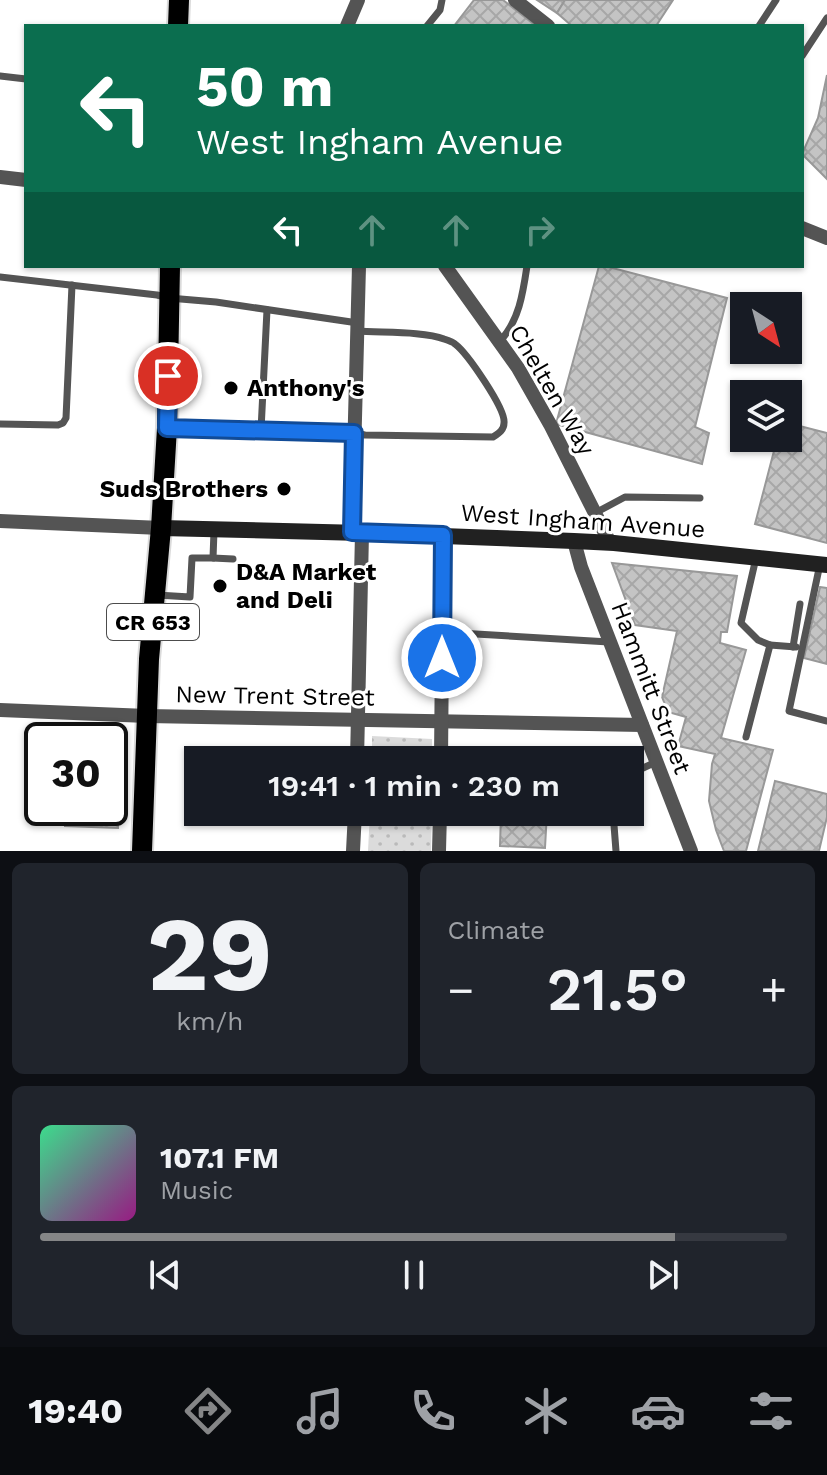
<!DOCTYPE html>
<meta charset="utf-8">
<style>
body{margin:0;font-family:"Work Sans",sans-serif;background:#20242c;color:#f1f3f6;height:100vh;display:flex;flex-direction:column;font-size:30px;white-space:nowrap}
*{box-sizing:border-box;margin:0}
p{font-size:26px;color:#9ea1a6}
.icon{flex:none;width:44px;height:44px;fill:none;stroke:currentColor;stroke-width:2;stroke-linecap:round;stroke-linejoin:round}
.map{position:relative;height:851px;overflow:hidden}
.sheet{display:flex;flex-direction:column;gap:12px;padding:12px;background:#0d0f14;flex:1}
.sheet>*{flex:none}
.top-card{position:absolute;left:24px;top:24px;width:780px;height:244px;border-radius:0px;box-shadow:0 2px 6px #0004;background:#0b6e4f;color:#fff;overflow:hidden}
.needle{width:52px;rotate:144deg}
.buttons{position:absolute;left:730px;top:292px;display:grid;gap:16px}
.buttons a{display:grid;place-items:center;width:72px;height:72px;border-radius:0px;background:#171b24;box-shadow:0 2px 6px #0004;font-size:40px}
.speed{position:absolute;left:24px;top:722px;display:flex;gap:16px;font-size:40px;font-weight:700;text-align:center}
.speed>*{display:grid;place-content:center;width:104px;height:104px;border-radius:50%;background:#171b24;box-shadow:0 2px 6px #0004;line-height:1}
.speed .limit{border:4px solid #111;border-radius:12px;background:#fff;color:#111}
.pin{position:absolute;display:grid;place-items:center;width:68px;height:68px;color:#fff;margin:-34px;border:4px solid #fff;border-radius:50%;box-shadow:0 2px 8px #0007}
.me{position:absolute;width:88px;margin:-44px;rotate:0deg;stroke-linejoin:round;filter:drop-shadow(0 0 6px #0008)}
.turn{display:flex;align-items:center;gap:28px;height:168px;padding:0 40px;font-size:36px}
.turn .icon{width:104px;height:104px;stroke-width:2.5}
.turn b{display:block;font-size:56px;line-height:68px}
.lanes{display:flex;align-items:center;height:76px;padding:0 40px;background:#0003;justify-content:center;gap:40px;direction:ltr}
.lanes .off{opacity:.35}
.big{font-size:60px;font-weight:600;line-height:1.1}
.sheet .tile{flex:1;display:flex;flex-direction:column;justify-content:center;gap:12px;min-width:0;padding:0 28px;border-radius:12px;background:#20242c}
.sheet .dial{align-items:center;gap:0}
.dial b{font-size:104px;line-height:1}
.song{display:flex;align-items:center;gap:24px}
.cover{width:96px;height:96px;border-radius:12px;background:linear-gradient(135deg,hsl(150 70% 55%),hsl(310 70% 35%))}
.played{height:8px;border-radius:4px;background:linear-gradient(90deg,#858687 85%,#363941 85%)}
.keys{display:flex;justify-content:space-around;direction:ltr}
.heat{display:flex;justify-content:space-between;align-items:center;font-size:44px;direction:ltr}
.sheet .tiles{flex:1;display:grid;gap:12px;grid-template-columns:1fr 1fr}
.tile:last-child{grid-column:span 2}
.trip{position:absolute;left:184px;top:746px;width:460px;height:80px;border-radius:0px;background:#171b24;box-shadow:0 2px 6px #0004;font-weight:600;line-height:80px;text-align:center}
.dock{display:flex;height:128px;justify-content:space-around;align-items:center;background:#090b0e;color:#9ea1a6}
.dock .icon{width:56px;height:56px}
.dock .current{color:#858687}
.dock b{font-size:36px;color:#f1f3f6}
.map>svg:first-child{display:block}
</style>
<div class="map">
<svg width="827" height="851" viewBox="0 0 827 851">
<defs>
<pattern id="park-dots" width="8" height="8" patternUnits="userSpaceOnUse" patternTransform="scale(2)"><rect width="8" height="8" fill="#dbdbdb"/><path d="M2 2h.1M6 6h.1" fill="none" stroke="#bababa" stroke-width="1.8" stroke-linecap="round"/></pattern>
<pattern id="building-cross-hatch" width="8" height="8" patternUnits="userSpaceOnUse" patternTransform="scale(2)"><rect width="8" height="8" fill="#c4c4c4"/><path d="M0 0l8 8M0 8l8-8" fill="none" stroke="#a7a7a7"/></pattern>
</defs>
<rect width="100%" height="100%" fill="#fff"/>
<!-- park -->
<g fill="url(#park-dots)">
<path d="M372 736 432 739V760H372Z"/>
<path d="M370 812H432L431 851H368Z"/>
</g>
<!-- building -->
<g fill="url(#building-cross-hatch)" stroke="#989898" stroke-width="2">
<path d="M474 0H503L536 26H454Z"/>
<path d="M537 0H565L557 13Z"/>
<path d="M565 0H673L656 26H572L557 13Z"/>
<path d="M827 75V179L802 154 818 118Z"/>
<path d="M599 266H605L727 298 695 427 709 433 702 464 556 424Z"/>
<path d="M788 423 827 433V543L755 524 775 447 763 445 765 438H788Z"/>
<path d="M612 563 737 576 727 632H721L720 643 746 650 721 738 773 750 746 851H724L716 830 709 801 712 764 715 754 678 746 686 717 668 712 662 697 677 631 635 625Z"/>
<path d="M820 587 827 588V664L804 658Z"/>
<path d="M67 736 122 737 118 828 65 826 66 808H110V740H67Z"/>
<path d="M504 757 581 760H503Z"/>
<path d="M775 781 827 794V817L819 851H758Z"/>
<path d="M501 812H547L545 848 500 846Z"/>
</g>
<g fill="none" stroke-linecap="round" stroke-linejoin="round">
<defs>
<g id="primary">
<path d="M178 26 179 0"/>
<path d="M142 851 149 659 161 528 167 428 170 266"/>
</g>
</defs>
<!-- primary casing -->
<use href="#primary" stroke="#dbdbdb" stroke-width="24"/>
<!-- lane -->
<g stroke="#545454" stroke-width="7">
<path d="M427 26 440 10 442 0"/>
<path d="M759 26 776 0"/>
<path d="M802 56 827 18"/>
<path d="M0 76 26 79"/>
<path d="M0 277 157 295 169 298 216 302 358 323"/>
<path d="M500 341C519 321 523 293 527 266"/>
<path d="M0 424 58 425 63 423 66 418 72 285"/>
<path d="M169 428 354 433 365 435 493 437C499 433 504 430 504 423 506 409 467 353 455 344 453 342 447 340 444 339 424 331 380 333 357 331"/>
<path d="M261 430 267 310"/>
<path d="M595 513 625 497 700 498"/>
<path d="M213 558 233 559"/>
<path d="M820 564 789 711 827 721"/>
<path d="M157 595 190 597 192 558H213L214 531"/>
<path d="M442 632 609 642"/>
<path d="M770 645 796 647"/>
<path d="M793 647 800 604"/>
<path d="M746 737 770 645 758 640 741 623 756 558"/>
<path d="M630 774 656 762"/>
<path d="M613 812 616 851"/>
</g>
<!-- street -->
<g stroke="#545454" stroke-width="14">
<path d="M515 0 548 26"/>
<path d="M347 26 358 0"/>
<path d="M0 177 26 180"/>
<path d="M802 228 827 238"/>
<path d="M445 266 518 368 551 426 610 543"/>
<path d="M0 521 161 528"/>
<path d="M352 532 359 266"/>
<path d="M574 541 581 567 691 851"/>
<path d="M0 710 147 716 642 725"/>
<path d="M357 760 362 533"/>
<path d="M441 760 443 535"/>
<path d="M353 851 355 812"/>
<path d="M439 851 440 812"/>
</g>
<!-- secondary -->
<path stroke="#212121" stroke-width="16" d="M161 528 362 533 574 541 614 543 827 565"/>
<!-- primary -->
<use href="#primary" stroke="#000" stroke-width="20"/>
</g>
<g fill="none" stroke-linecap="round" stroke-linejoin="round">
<defs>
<path id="route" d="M168 376 167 428 354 433 352 532 443 535 442 658"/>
</defs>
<!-- route casing -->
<use href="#route" stroke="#114b97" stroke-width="20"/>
<!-- route -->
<use href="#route" stroke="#1a73e8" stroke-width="14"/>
</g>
<!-- markers -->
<g fill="#000" stroke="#fff" stroke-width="3">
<circle cx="231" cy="388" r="8"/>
<circle cx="284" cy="489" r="8"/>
<circle cx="220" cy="586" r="8"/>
</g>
<g text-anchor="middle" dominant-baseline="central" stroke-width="6" stroke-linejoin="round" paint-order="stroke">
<!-- shield labels -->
<rect fill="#fff" stroke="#4c4c4c" stroke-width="2" x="107" y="604" width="92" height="36" rx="6"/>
<g font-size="22" font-weight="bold" fill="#000">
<text x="153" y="622">CR 653</text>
</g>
<!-- poi labels -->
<g font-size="24" font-weight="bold" fill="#000" stroke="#fff" text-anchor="start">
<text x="247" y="388">Anthony's</text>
<text x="268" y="489" text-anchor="end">Suds Brothers</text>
<text x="236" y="572">D&amp;A Market<tspan x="236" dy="28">and Deli</tspan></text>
</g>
<!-- street labels -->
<g font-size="24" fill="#000" stroke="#fff">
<text transform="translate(552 390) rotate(60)">Chelten Way</text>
<text transform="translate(583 521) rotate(4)">West Ingham Avenue</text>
<text transform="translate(651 688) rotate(69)">Hammitt Street</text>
<text transform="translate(275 696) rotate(1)">New Trent Street</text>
</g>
</g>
</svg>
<div class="buttons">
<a><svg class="needle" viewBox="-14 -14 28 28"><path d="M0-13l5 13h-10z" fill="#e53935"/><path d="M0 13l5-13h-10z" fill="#9ea1a6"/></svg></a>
<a><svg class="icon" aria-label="layers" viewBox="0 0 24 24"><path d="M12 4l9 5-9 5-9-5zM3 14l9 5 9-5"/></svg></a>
</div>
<div class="speed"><div class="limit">30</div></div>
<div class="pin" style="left:168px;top:376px;background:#d93025"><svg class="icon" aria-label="arrive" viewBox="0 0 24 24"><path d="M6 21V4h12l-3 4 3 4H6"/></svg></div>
<svg class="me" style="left:442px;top:658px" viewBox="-20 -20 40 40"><circle r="17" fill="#1a73e8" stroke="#fff" stroke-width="3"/><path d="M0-11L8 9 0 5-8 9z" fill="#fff"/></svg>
<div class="trip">19:41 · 1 min · 230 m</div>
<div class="top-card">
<div class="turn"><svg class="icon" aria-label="left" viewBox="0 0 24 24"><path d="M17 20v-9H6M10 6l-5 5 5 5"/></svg><div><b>50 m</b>West Ingham Avenue</div></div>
<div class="lanes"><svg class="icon" aria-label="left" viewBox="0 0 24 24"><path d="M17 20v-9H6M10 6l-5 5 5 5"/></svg><svg class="icon off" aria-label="ahead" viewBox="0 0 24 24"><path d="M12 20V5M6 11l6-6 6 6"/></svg><svg class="icon off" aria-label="ahead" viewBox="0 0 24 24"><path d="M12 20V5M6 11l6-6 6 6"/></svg><svg class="icon off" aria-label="right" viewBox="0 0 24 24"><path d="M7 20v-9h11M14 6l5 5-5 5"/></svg></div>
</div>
</div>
<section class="sheet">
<div class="tiles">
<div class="tile dial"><b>29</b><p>km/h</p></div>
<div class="tile"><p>Climate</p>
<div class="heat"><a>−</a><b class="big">21.5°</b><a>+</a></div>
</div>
<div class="tile">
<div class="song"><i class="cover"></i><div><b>107.1 FM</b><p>Music</p></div></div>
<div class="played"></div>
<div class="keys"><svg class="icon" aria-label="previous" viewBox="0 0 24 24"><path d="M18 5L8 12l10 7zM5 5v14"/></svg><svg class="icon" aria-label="pause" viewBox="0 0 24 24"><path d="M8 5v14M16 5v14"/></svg><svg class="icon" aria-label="next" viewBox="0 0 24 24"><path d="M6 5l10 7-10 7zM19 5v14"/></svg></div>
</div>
</div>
</section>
<nav class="dock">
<b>19:40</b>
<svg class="icon current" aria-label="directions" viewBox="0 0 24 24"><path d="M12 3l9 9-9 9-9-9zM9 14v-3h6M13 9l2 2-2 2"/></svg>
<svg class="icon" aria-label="music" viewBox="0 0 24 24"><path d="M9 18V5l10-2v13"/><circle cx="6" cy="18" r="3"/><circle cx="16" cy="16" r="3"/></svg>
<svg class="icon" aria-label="phone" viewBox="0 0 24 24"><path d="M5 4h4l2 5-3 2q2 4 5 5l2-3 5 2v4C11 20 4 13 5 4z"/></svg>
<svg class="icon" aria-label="climate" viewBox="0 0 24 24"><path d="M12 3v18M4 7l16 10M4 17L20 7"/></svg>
<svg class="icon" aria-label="car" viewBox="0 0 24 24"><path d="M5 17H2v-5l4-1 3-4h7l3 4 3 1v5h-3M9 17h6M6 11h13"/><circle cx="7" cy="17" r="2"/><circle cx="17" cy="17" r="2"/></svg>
<svg class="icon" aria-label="filters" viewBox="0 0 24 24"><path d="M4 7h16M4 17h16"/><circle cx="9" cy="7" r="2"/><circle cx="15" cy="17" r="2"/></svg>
</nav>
